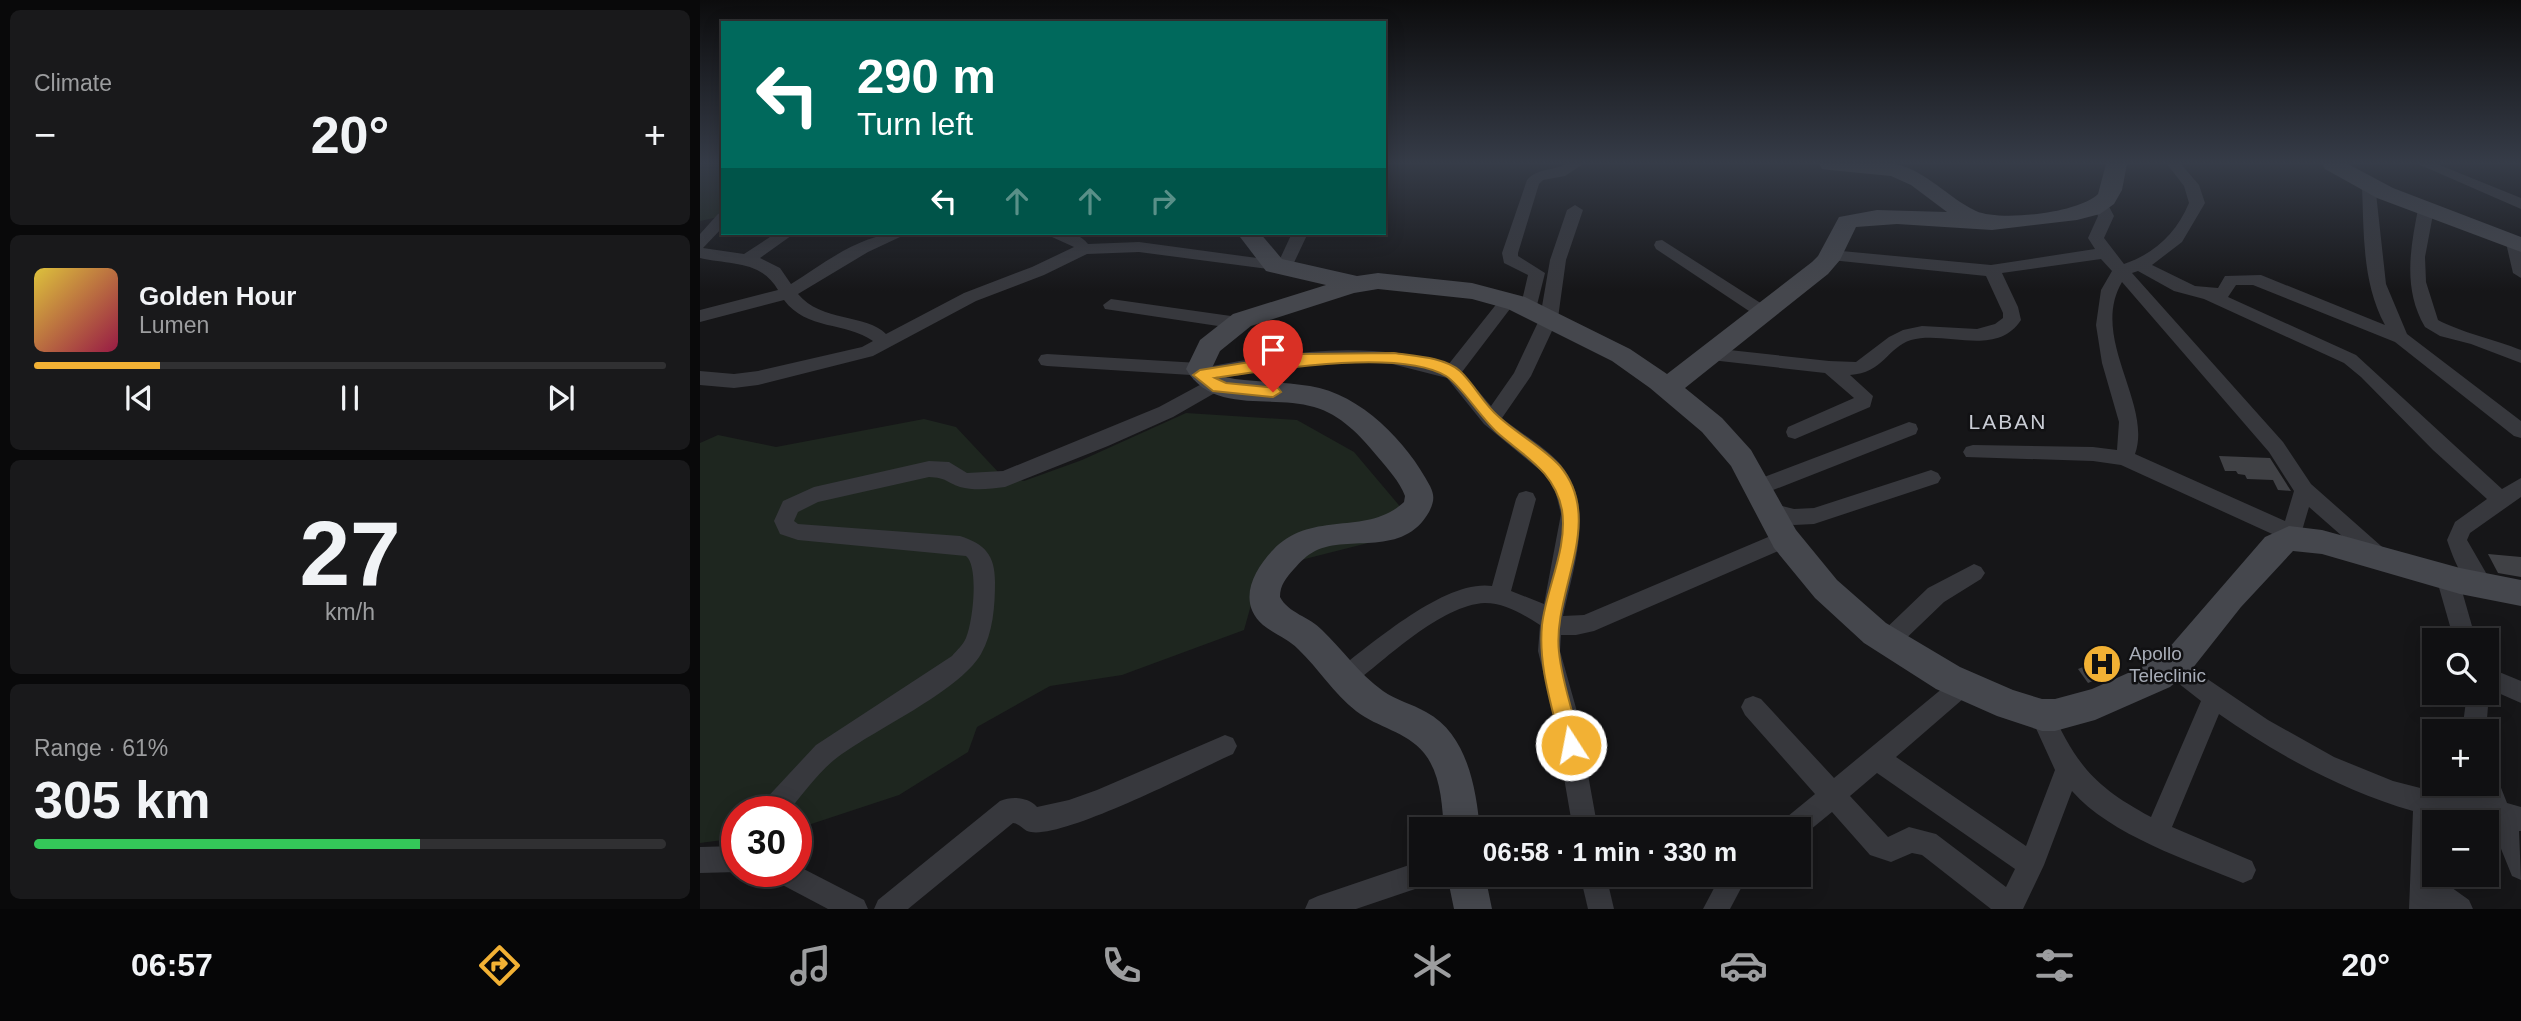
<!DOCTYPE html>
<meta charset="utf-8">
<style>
body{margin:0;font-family:Arial,sans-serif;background:#19191b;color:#f1f3f6;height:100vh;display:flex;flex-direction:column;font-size:26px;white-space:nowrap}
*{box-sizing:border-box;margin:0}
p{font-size:23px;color:#9c9d9f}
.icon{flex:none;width:38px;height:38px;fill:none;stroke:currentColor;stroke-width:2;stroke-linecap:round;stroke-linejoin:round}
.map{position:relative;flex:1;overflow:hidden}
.side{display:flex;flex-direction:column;gap:10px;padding:10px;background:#09090a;width:700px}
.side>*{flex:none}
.guide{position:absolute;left:21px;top:21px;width:665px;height:214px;border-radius:0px;box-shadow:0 4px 18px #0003,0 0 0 2px #303032;background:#00695c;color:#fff;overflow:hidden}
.fabs{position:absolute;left:1722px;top:628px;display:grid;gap:14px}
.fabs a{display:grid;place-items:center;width:77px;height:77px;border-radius:0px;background:#101012;box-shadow:0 4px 18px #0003,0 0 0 2px #303032;font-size:35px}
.speed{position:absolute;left:21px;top:796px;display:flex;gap:14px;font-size:35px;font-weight:700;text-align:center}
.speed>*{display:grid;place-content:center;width:91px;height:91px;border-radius:50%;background:#101012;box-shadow:0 4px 18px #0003,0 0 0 2px #303032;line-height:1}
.speed .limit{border:10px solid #d22;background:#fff;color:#111}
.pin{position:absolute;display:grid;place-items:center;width:60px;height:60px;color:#fff;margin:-72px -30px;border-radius:50% 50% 50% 0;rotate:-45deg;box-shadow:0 0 7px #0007}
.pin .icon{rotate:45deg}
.me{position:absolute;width:77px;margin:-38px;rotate:349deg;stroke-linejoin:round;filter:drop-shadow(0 0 5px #0008)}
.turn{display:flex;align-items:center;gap:24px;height:147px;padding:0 21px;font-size:32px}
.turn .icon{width:91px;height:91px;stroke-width:2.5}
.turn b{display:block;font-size:49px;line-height:60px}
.lanes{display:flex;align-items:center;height:66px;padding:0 21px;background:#0003;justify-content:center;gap:35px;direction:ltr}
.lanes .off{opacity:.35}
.big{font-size:52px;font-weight:700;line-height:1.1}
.side .tile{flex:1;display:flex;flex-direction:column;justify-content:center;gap:10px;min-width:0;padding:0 24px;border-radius:10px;background:#19191b}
.side .dial{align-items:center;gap:0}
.dial b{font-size:91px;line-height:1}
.song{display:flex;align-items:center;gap:21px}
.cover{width:84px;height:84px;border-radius:10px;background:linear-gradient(135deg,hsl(50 70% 55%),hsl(340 70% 35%))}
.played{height:7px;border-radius:4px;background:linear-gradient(90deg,#f2b134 20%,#303032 20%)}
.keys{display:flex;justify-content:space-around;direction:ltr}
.heat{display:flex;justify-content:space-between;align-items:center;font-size:38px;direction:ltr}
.charge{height:10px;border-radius:5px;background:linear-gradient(90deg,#34c759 61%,#303032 0)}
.trip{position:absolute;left:709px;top:817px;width:402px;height:70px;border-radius:0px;background:#101012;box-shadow:0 4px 18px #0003,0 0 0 2px #303032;font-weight:700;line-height:70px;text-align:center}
.dock{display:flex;height:112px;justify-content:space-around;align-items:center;background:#060607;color:#9c9d9f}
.dock .icon{width:49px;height:49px}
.dock .active{color:#f2b134}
.dock b{font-size:32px;color:#f1f3f6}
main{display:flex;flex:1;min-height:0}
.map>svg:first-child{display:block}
</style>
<main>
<section class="side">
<div class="tile"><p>Climate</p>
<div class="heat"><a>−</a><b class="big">20°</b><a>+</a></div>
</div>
<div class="tile">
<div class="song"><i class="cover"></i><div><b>Golden Hour</b><p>Lumen</p></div></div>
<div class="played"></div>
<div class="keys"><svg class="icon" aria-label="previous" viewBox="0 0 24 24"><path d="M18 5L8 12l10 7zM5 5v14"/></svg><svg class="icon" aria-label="pause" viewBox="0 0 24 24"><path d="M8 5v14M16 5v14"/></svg><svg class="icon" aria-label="next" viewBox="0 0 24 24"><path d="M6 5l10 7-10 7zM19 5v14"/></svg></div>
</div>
<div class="tile dial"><b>27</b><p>km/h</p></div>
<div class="tile"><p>Range · 61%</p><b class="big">305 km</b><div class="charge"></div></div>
</section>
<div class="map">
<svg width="1821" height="909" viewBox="0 0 1821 909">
<rect width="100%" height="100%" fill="#161618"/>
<!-- green -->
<g fill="#1e261f">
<path d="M0 164H23V216L0 221Z"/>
<path d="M486 413 597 420 654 452 703 510 672 542 585 564 563 582 551 605 544 630 422 675 350 686 277 727 268 752 199 795 96 829V812H37V838L0 843V443L18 435 76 447 224 419 256 427 300 474 324 481 382 460Z"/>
</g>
<!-- building -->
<g fill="#404145">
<path d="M1519 456 1570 458 1591 491 1578 490 1573 480 1547 479 1545 475 1538 474 1536 471H1525Z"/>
<path d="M1788 554 1821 557V577L1798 573Z"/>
<path d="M1403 659 1413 673 1388 683 1378 669Z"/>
</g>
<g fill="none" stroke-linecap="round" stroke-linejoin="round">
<!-- street -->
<g fill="#37383d" fill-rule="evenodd">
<path d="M866 164H883L865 176 843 180 839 184 818 253V256L845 273 836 309 828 315 820 309 828 275 804 263 802 253 827 180C837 168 853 171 866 164Z"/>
<path d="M1467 164H1481L1499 185 1505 203 1482 242 1452 265 1495 286 1518 288 1525 276 1561 275 1685 325C1662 283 1664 233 1662 187L1670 182 1675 184 1686 284 1707 334 1821 421V438L1814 436 1695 342 1553 285H1536L1528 297 1656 355 1802 489 1821 478V497L1770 533 1767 540 1793 585 1790 591C1767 599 1753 557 1747 540L1755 522 1787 499 1733 450 1661 377 1644 363 1504 299 1474 291 1438 271 1432 273 1583 442 1611 484 1689 553 1692 559 1689 565 1682 568 1675 565 1609 507 1598 544 1591 547 1584 544 1581 538 1421 465 1393 461 1266 457 1263 452 1266 447 1273 445 1393 447 1417 450 1419 422 1402 363 1396 325 1401 290 1412 271 1401 259 1302 273 1318 307 1321 320C1296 358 1246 330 1211 340 1188 347 1183 373 1150 375L1173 396 1170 407 1095 439 1088 437 1086 432 1088 427 1154 398 1125 373 1011 360 1005 358 1002 354 1005 350 1011 348 1129 361 1156 362 1189 337 1203 330 1222 326 1277 329 1295 324 1303 318V313L1286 276 1131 260 1123 255 1131 250 1291 265 1395 249 1388 238 1398 216 1393 204 1401 199 1406 201 1414 216 1404 238 1424 264C1456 253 1476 233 1489 203L1484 186ZM1422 282 1569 452 1594 491 1585 521 1435 454C1453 404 1389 338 1422 282Z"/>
<path d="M1718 164H1737L1821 198V209Z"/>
<path d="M1726 204 1734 209 1725 257 1726 282 1738 320C1760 332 1796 340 1821 350V363L1771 344 1740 336 1725 327C1703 289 1710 250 1718 209Z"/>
<path d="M875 205 883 210 866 260 858 318 831 376 802 418C820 433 846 447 861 465 896 508 873 568 863 616L884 615 1085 530 1092 533 1095 539 1092 545 894 631 876 635H861L860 651 876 708 898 830H873L852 708 838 651 840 625C824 615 805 603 785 603 741 605 686 659 652 685L644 688 636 685 633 678 636 671C672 644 745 579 792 586L816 499 819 493 826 491 833 493 836 499 811 591 844 604 861 514 856 494 847 476 784 424 747 378 692 364 660 362 595 366 515 379 523 385 520 390 473 417 408 446 305 487C290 489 275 491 260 487 246 482 247 478 229 477L118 502 98 512 94 521 98 524 260 536C285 544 295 555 295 582 295 606 293 633 281 654 258 693 172 730 134 760 117 774 102 795 88 812H59L62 803 116 745 252 656C257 650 263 645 266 638 273 622 279 566 266 556L98 540 80 534 74 521 83 501 114 487 229 461 249 462 267 473 303 471 459 407 509 380H494L491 375 347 366 341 365 338 360 341 355 347 354 499 363 507 367C588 352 668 339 748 365L802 297 808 295 816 301 762 372 791 406 814 373 840 318 850 260 867 210Z"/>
<path d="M23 212V227L3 248 44 254 76 233H95L60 258 80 268 91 284C125 263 161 233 202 233L200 237 168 252 98 294C121 322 167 314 186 334L264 293 332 267 374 247 352 237 350 233C366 233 378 231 388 244L439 242 579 261 592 233H608L591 269 583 274 575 270 439 252 387 254 344 275 276 301 173 356 58 385 34 388 0 385V371L34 374 58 371 162 347 173 341C146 322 106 330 84 300L0 322V310L78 290C61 260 30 265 0 258V234L18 214Z"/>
<path d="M1814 238 1821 241V278L1813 273 1806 243Z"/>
<path d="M962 240 1070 309 1073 313 1070 317H1058L956 249 954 245 956 241Z"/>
<path d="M411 299 538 317 547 323 538 329 405 309 403 305Z"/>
<path d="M1209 422 1216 424 1218 429 1216 434 1058 496 1051 494 1048 488 1051 482Z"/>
<path d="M1231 470 1238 473 1241 478 1238 483 1114 524 1094 525 1063 517 1060 511 1063 505 1070 503 1094 509 1114 508Z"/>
<path d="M1274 564 1281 567 1285 573 1281 579 1244 602 1195 649 1187 652 1179 649 1176 642 1179 635 1228 588Z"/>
<path d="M1747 568 1754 571 1758 577 1776 640H1754L1736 577 1740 571Z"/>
<path d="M1472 655 1568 720 1634 757 1693 781 1732 791 1780 797 1775 784H1787V772L1796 775 1807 803 1821 807V831H1819L1821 880 1812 876 1791 824 1738 816V822H1734V875L1769 900 1773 909H1709L1713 811C1643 791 1578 755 1519 714L1472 827 1552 861 1556 870 1552 879 1543 883C1490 861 1410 835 1372 791L1344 865 1323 909H1291L1222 855 1212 853 1191 862 1170 855 1132 812 1099 839V830H1079L1082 821 1115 794 1045 715 1041 707 1045 699 1053 696 1061 699 1134 778 1255 678 1263 674 1271 678 1274 685 1271 692 1196 757 1326 846 1355 770 1330 715 1334 707 1342 704 1350 707C1376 765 1395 787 1451 817L1501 701 1464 672 1461 665 1464 658ZM1177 773 1315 869 1306 887 1236 834 1209 827 1188 837 1150 796Z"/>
<path d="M1787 667 1821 681V703L1787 688 1789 693 1786 732H1762L1767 693H1787Z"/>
<path d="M525 735 533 738 537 746 533 754C495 771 366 838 331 832 323 831 321 824 313 823L208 909H174L178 900 300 801C312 796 328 797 337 807L369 800 397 790Z"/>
<path d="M37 846 38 872 0 873V847Z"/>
<path d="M721 861V875H733L730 883 721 887 656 909H605L609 900 618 896Z"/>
<path d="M96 865 164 900 168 909H128L75 881 71 872H96Z"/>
<path d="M880 875H906L914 909H888Z"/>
<path d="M1021 875H1048L1030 909H1003Z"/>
</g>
<!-- secondary -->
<g fill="#45474d" fill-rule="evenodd">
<path d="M1119 164H1196C1228 172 1247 197 1276 211 1300 222 1379 213 1398 194L1406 164H1427L1422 190 1414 204 1400 214 1377 220 1292 230 1197 224 1156 227 1140 260 1128 274 985 388 1022 418 1051 450 1096 530 1137 580 1186 623 1260 667 1313 690 1342 699H1355L1392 689 1446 665 1468 649 1565 537 1589 526 1622 530 1760 568 1821 580V606L1760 594 1622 554 1593 551 1541 607 1492 669 1470 687 1395 720 1355 731H1342L1297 716 1236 689 1164 643 1115 598 1074 548 1031 466 1002 432 950 388 912 361 808 309 772 299 678 289 654 293 551 326 520 351 512 368 525 377 535 379C559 382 585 382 610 386 661 394 707 442 730 486 735 496 734 502 729 512 703 558 650 534 615 551 607 555 600 562 594 569 586 578 580 585 580 597 588 613 610 617 622 630 643 650 658 673 683 691 696 700 712 704 726 712 767 734 776 787 780 830H744C742 804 741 774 724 753 706 731 678 728 656 711 633 693 619 669 598 649 588 639 574 634 563 625 537 602 553 571 573 550 612 509 667 537 704 502L705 496C700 482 687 468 677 456 661 436 640 414 614 407 571 394 513 415 486 369L500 340 533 314 626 285 566 271 537 233H560L582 259 657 276 678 273 772 283 825 297 930 349 967 374 1112 262 1118 256 1139 217 1177 210 1247 212 1211 185 1191 176 1130 170 1122 169Z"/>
<path d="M1622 164H1648L1693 188 1821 237V252L1677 198 1625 169Z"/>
<path d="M747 875H785L792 909H754Z"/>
</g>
</g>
<!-- sky -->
<linearGradient id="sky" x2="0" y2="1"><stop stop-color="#0c0c0d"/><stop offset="0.56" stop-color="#363c48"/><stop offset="1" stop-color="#363c48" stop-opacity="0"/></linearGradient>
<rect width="1821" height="291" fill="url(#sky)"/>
<!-- route -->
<path fill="#f2b134" stroke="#9d7322" stroke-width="2" d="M694 353C714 356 744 357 760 371 774 384 783 403 798 416 817 434 843 447 860 466 906 521 852 592 859 652 862 683 874 715 881 745L878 752 871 755 864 752 861 745C852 706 838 666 842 625 846 589 868 548 862 510 855 473 827 458 800 435 782 420 761 385 746 376 699 348 569 370 515 378L526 383 578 388 581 392 573 397 513 391 493 375 500 370 601 354Z"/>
<!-- icons -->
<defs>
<symbol id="hospital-disc" viewBox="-11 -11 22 22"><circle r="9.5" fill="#f2b134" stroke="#111113"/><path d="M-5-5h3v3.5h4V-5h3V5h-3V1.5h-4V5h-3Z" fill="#111"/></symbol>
</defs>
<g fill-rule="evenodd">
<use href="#hospital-disc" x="1380" y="642" width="44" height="44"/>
</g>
<g text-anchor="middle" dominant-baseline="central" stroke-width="5" stroke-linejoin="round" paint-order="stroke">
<!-- poi labels -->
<g font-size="19" fill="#a8adb8" stroke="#111113" text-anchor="start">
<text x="1429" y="653">Apollo<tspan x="1429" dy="22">Teleclinic</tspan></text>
</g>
<!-- neighbourhood labels -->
<g font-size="21" letter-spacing="2" fill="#c9ccd4" stroke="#111113">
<text x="1308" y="421">LABAN</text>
</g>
</g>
</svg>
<div class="fabs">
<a><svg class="icon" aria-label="search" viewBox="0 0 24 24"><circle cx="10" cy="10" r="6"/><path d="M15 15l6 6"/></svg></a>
<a>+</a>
<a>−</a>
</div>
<div class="speed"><div class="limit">30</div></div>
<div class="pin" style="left:573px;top:392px;background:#d93025"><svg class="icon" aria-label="arrive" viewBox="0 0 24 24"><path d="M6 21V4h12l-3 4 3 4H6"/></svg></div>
<svg class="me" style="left:871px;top:745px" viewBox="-20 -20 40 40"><circle r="17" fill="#f2b134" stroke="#fff" stroke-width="3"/><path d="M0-11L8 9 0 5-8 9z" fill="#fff"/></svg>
<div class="trip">06:58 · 1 min · 330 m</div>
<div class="guide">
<div class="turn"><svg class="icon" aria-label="left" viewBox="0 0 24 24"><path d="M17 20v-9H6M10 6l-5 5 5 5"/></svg><div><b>290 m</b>Turn left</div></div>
<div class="lanes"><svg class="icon" aria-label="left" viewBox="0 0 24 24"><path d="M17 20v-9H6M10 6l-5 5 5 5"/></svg><svg class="icon off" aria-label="ahead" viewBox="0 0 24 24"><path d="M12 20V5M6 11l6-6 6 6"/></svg><svg class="icon off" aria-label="ahead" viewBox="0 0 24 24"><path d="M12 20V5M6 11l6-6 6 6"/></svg><svg class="icon off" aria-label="right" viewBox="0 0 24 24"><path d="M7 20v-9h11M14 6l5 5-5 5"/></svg></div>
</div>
</div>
</main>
<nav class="dock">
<b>06:57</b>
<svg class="icon active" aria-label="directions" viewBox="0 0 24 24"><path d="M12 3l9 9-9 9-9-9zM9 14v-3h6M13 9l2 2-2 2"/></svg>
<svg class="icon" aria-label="music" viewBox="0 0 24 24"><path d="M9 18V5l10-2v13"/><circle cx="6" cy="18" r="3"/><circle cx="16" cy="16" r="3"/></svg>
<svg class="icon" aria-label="phone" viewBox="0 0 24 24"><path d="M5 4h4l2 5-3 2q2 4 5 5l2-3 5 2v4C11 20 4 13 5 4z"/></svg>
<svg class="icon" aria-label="climate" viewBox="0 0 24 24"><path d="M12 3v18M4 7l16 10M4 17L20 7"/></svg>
<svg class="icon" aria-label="car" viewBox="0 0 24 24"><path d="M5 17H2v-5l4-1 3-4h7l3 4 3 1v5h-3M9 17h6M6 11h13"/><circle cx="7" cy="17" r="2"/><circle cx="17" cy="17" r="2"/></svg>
<svg class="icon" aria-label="filters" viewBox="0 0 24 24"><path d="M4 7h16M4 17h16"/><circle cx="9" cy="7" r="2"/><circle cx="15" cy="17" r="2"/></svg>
<b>20°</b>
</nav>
